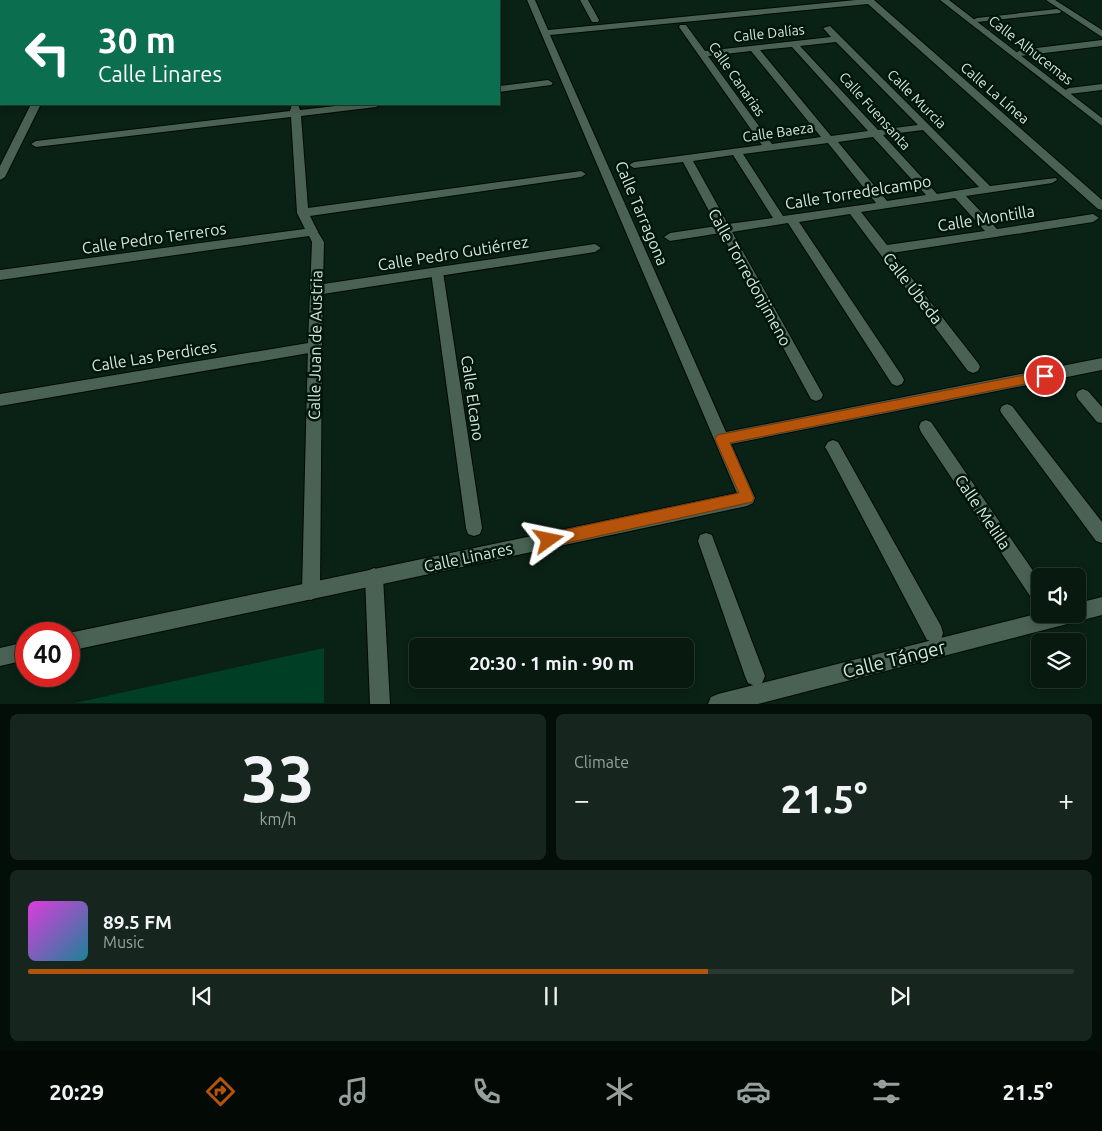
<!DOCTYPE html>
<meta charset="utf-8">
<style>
body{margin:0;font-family:Ubuntu,sans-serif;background:#16261e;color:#f1f3f6;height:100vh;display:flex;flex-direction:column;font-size:19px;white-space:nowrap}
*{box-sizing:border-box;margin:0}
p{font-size:16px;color:#98a09f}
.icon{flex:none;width:28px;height:28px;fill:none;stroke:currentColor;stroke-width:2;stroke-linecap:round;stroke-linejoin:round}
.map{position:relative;height:704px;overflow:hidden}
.side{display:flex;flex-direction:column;gap:10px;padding:10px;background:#040e09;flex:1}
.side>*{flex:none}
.hud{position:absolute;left:0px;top:0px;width:500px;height:105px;box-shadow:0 2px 8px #0003,0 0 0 1px #293830;background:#0b6e4f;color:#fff;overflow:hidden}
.tools{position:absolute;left:1031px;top:568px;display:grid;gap:10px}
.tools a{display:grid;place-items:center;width:55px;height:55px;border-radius:8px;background:#081910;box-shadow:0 2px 8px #0003,0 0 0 1px #293830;font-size:25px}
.speed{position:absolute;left:15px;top:622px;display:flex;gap:10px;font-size:25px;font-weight:700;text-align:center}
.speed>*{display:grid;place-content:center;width:65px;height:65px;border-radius:50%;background:#081910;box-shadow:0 2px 8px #0003,0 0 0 1px #293830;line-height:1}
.speed .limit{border:8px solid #d22;background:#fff;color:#111}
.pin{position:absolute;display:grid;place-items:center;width:42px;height:42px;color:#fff;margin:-21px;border:2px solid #fff;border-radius:50%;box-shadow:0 1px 5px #0007}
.me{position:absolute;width:55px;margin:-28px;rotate:78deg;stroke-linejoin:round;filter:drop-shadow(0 0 4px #0008)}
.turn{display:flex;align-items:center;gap:18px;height:105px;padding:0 15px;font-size:22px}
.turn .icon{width:65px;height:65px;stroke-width:2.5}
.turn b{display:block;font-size:35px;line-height:42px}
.big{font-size:38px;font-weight:700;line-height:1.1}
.side .tile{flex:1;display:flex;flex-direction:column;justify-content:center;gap:8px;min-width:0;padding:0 18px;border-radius:8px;background:#16261e}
.side .dial{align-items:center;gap:0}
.dial b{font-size:65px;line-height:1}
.song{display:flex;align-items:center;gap:15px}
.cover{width:60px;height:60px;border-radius:8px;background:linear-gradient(135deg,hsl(300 70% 55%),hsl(190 70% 35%))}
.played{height:5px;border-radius:2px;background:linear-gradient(90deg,#b45309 65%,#293830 65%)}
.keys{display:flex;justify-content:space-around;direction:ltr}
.heat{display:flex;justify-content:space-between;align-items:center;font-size:28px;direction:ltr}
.side .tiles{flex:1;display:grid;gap:10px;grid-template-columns:1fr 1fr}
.tile:last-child{grid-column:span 2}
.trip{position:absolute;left:409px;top:638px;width:285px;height:50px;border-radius:8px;background:#081910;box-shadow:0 2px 8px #0003,0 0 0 1px #293830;font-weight:700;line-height:50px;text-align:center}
.dock{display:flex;height:80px;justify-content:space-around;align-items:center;background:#030a06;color:#98a09f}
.dock .icon{width:35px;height:35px}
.dock .current{color:#b45309}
.dock b{font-size:22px;color:#f1f3f6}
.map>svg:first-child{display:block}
</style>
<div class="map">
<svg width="1102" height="704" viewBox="0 0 1102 704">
<rect width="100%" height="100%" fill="#0a2115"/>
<!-- green -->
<path fill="#003f25" d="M324 648V703H75Z"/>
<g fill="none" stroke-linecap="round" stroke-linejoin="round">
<defs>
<g id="pedestrian">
<path d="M73 0H83L84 1H72Z"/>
<rect x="199" y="0" width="8" height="1"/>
<path d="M580 0H588L599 20 598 22H592Z"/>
<rect x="0" y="6" width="1" height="4"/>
<path d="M1057 9 1061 11 1060 13 977 22 973 20 977 18Z"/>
<path d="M680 25H686L705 51 831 37 823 28 830 26 990 186 1056 178 1057 180 1052 183 966 196 997 229 1093 214 1099 218 1093 222 892 253 978 363 980 367 978 371 973 373 968 371 850 214 799 222 902 376 904 380 902 384 897 386 892 384 788 223 732 232 823 395 821 399 816 401 811 399 721 233 670 241 664 237 670 233 717 226 683 162 634 168 629 165 634 162 762 145 679 27ZM836 42 918 125 878 130 800 46ZM792 47 868 131 831 136 760 50ZM751 51 821 137 772 144 708 56ZM923 130 979 187 937 194 883 135ZM873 137 926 195 887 201 838 142ZM828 143 876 203 783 216 743 154ZM733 155 773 218 728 224 693 161ZM955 198 985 231 887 245 861 212Z"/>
<path d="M1102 40V46L1020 56 1016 53 1020 50Z"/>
<path d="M548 80 553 83 551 85 499 92V86Z"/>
<path d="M1102 84V90L1069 94 1064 91 1069 88Z"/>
<path d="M292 104H298L300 110 353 104H381L376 107 301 116 308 208 581 171 586 174 581 177 310 216 318 232 312 236 308 235 297 213 291 117 36 147 31 144 36 141 290 111Z"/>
<path d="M437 268 441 269 443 272 482 528 480 534 474 536 468 534 466 528 431 272 433 269Z"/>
<path d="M315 342 320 343 322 347 320 591 317 597 311 600 305 597 302 591 308 347 310 343Z"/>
<path d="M1083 389 1088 391 1102 407V423L1097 422 1078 399 1076 395 1078 391Z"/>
<path d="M1007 404 1012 406 1102 522V543L1096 541 1002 414 1000 410 1002 406Z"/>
<path d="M926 420 931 422 1040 581V605L1034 602 921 432 919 427 921 422Z"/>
<path d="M833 440 838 442 941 626 943 633 941 640 934 642 927 640 828 452 825 447 828 442Z"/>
<path d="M706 533 712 535 714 541 765 676 762 683 755 686 748 683 745 676 698 541 700 535Z"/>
</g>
<g id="minor">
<path d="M940 0H949L1102 118V126Z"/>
<path d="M1046 0H1055L1102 30V37Z"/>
<path d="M312 228 316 229 324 242 323 284 595 244 601 248 595 252 323 294 322 347 320 351 315 352 0 406V394L308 343 312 242 309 236 0 280V270Z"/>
<path d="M374 568 380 571 383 577 390 704H370L365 577 368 571Z"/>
<path d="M1102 597V615L758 704H708L711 697 718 694 1040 613 1078 614V603Z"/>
</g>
<g id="tertiary">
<rect x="310" y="0" width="8" height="1"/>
<path d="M527 0H535L548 30 856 0H874L1102 200V210L1098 209 868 4 550 35 726 432 1102 358V370L731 444 755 498 753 503 747 506 69 651V634H67L69 633 737 493Z"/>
<path d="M0 31 1 32V37H0Z"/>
<path d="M31 104H41L5 177 0 180V166Z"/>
<path d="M26 642V660L0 666V648Z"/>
</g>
</defs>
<!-- pedestrian casing -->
<use href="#pedestrian" stroke="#000a03" stroke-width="2"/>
<!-- minor casing -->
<use href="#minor" stroke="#000a03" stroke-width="2"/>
<!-- tertiary casing -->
<use href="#tertiary" stroke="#000a03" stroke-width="2"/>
<!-- pedestrian -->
<use href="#pedestrian" fill="#496253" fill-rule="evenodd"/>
<!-- minor -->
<use href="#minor" fill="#496253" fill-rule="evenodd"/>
<!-- tertiary -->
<use href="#tertiary" fill="#496253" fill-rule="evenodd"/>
</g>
<!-- route -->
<path fill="#b45309" stroke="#753606" d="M1045 371 1049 372 1051 376 1049 379 1045 380 730 443 754 498 752 502 549 547 544 545 542 540 544 535 549 533 739 493 715 439 717 435 722 434Z"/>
<g text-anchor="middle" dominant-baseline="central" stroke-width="5" stroke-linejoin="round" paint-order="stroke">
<!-- far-street labels -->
<g font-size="14" fill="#d7e5dc" stroke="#02170c">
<text transform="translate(769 33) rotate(-6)">Calle Dalías</text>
<text transform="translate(1031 50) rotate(38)">Calle Alhucemas</text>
<text transform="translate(737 79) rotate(55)">Calle Canarias</text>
<text transform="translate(995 93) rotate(41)">Calle La Línea</text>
<text transform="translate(917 99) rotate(45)">Calle Murcia</text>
<text transform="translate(875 111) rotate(48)">Calle Fuensanta</text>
<text transform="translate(778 132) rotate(-8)">Calle Baeza</text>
</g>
<!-- street labels -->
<g font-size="16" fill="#d7e5dc" stroke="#02170c">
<text transform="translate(858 192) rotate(-9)">Calle Torredelcampo</text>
<text transform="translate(642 213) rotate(67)">Calle Tarragona</text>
<text transform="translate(986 218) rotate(-9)">Calle Montilla</text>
<text transform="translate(154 238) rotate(-8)">Calle Pedro Terreros</text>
<text transform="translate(453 253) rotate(-9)">Calle Pedro Gutiérrez</text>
<text transform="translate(750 277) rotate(61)">Calle Torredonjimeno</text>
<text transform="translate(913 288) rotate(52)">Calle Úbeda</text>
<text transform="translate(315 345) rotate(-89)">Calle Juan de Austria</text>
<text transform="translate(154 356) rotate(-9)">Calle Las Perdices</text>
<text transform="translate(473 398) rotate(82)">Calle Elcano</text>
<text transform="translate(983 512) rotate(56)">Calle Melilla</text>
<text transform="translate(468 557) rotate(-12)">Calle Linares</text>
</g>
<!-- near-street labels -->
<g font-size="19" fill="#d7e5dc" stroke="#02170c">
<text transform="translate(894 659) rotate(-14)">Calle Tánger</text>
</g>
</g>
</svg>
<div class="tools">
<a><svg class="icon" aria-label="sound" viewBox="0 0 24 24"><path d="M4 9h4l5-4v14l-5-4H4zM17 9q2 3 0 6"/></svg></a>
<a><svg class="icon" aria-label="layers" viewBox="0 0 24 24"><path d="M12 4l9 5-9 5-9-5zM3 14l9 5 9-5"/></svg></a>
</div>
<div class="speed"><div class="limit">40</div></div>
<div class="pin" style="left:1045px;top:376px;background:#d93025"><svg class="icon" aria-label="arrive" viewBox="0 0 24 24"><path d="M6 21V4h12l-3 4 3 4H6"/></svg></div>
<svg class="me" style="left:549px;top:540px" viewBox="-20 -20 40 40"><path d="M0-17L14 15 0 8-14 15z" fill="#b45309" stroke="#fff" stroke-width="4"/></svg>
<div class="trip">20:30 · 1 min · 90 m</div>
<div class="hud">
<div class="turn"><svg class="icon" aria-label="left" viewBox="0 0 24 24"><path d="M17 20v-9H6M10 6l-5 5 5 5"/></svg><div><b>30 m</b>Calle Linares</div></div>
</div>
</div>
<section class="side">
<div class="tiles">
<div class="tile dial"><b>33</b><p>km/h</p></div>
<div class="tile"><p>Climate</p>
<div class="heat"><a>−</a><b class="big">21.5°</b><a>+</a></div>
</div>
<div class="tile">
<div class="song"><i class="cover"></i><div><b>89.5 FM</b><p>Music</p></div></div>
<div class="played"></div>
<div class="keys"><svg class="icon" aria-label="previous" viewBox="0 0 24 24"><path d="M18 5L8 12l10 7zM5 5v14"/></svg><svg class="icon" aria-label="pause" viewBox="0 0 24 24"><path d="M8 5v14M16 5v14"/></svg><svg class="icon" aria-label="next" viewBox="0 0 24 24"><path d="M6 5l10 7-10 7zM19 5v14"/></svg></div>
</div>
</div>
</section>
<nav class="dock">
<b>20:29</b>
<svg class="icon current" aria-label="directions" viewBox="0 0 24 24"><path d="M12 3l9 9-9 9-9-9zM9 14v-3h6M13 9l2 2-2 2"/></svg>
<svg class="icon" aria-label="music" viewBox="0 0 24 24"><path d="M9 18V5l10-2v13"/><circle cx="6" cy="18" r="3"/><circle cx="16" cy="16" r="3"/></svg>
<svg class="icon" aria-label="phone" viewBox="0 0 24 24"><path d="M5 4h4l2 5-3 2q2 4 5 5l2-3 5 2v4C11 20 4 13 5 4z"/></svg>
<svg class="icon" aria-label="climate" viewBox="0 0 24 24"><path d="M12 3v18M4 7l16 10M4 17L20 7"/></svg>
<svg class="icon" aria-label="car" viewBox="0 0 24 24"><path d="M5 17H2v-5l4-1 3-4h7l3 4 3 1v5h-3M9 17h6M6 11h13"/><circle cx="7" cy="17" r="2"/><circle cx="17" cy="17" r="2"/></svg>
<svg class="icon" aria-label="filters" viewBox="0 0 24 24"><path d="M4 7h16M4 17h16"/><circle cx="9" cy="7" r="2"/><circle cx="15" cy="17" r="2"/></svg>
<b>21.5°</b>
</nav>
